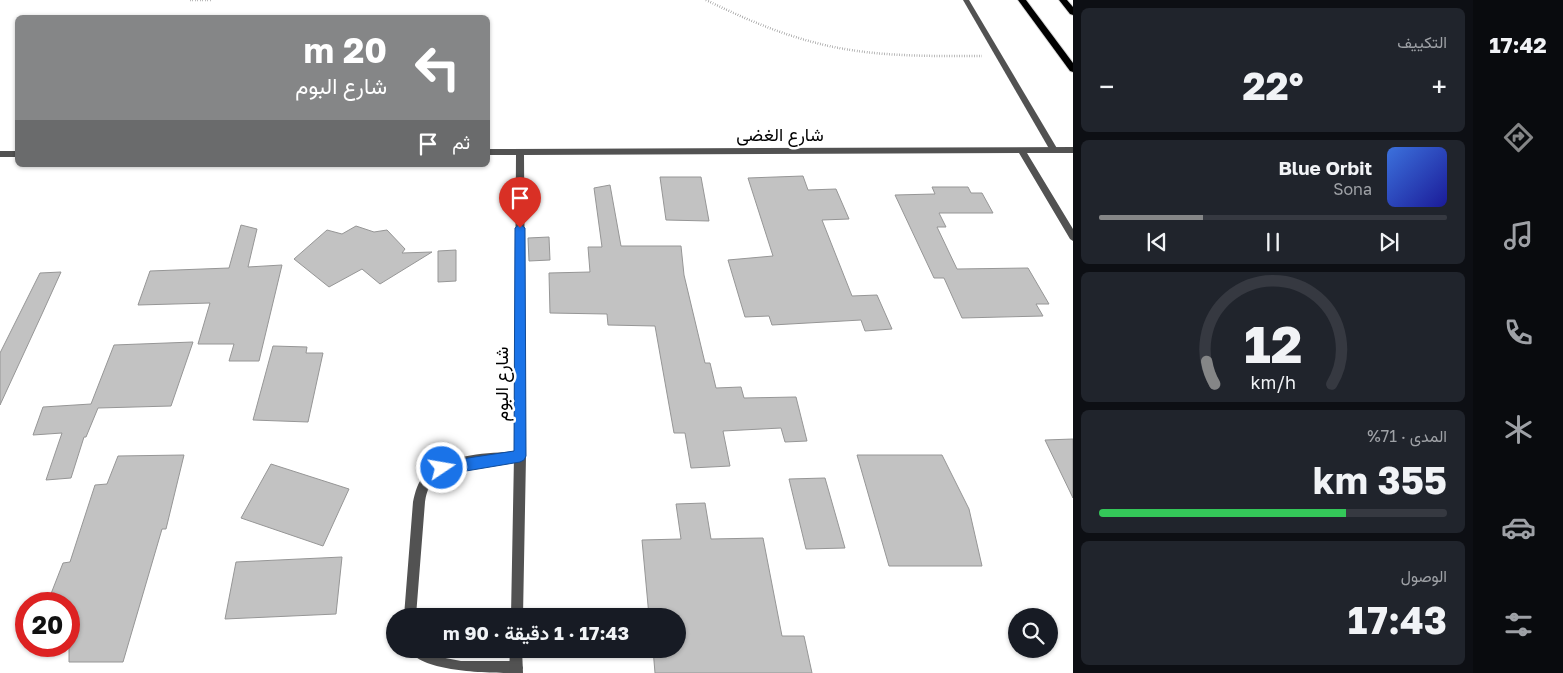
<!DOCTYPE html>
<html lang="ar">
<meta charset="utf-8">
<style>
body{margin:0;font-family:"Golos Text",Vazirmatn,sans-serif;background:#20242c;color:#f1f3f6;direction:rtl;height:100vh;display:flex;flex-direction:column;font-size:19px;white-space:nowrap}
*{box-sizing:border-box;margin:0}
p{font-size:16px;color:#9ea1a6}
.icon{flex:none;width:28px;height:28px;fill:none;stroke:currentColor;stroke-width:2;stroke-linecap:round;stroke-linejoin:round}
.map{position:relative;flex:1;overflow:hidden;direction:ltr}
.drawer{display:flex;flex-direction:column;gap:8px;padding:8px;background:#0d0f14;width:400px}
.drawer>*{flex:none}
.guide{position:absolute;left:15px;top:15px;width:475px;height:152px;border-radius:8px;box-shadow:0 1px 4px #0004;direction:rtl;background:#858687;color:#fff;overflow:hidden}
.buttons{position:absolute;left:1008px;top:608px;display:grid;gap:10px}
.buttons a{display:grid;place-items:center;width:50px;height:50px;border-radius:50%;background:#171b24;box-shadow:0 1px 4px #0004;font-size:25px}
.speed{position:absolute;left:15px;top:592px;display:flex;gap:10px;font-size:25px;font-weight:700;text-align:center}
.speed>*{display:grid;place-content:center;width:65px;height:65px;border-radius:50%;background:#171b24;box-shadow:0 1px 4px #0004;line-height:1}
.speed .limit{border:8px solid #d22;background:#fff;color:#111}
.pin{position:absolute;display:grid;place-items:center;width:42px;height:42px;color:#fff;margin:-51px -21px;border-radius:50% 50% 50% 0;rotate:-45deg;box-shadow:0 0 5px #0007}
.pin .icon{rotate:45deg}
.me{position:absolute;width:55px;margin:-28px;rotate:78deg;stroke-linejoin:round;filter:drop-shadow(0 0 4px #0008)}
.turn{display:flex;align-items:center;gap:18px;height:105px;padding:0 20px;font-size:22px}
.turn .icon{width:65px;height:65px;stroke-width:2.5}
.turn b{display:block;font-size:35px;line-height:42px}
.then{display:flex;align-items:center;height:48px;padding:0 20px;background:#0003;gap:10px;font-size:19px}
.big{font-size:38px;font-weight:700;line-height:1.1}
.drawer .card{flex:1;display:flex;flex-direction:column;justify-content:center;gap:8px;min-width:0;padding:0 18px;border-radius:8px;background:#20242c}
.drawer .dial{align-items:center;gap:0}
.dial svg{height:130px;overflow:visible;fill:none;stroke:#363941;stroke-width:7;stroke-linecap:round;text-anchor:middle}
.dial text{fill:#f1f3f6;stroke:none}
.song{display:flex;align-items:center;gap:15px}
.cover{width:60px;height:60px;border-radius:8px;background:linear-gradient(135deg,hsl(220 70% 55%),hsl(240 70% 35%))}
.played{height:5px;border-radius:2px;background:linear-gradient(90deg,#858687 30%,#363941 30%)}
.keys{display:flex;justify-content:space-around;direction:ltr}
.heat{display:flex;justify-content:space-between;align-items:center;font-size:28px;direction:ltr}
.charge{height:8px;border-radius:4px;background:linear-gradient(90deg,#34c759 71%,#363941 0)}
.trip{position:absolute;left:386px;top:608px;width:300px;height:50px;border-radius:25px;background:#171b24;box-shadow:0 1px 4px #0004;font-weight:700;line-height:50px;text-align:center;direction:rtl}
main{display:flex;flex:1;min-height:0}
.dock{display:flex;flex-direction:column;width:90px;justify-content:space-around;align-items:center;background:#090b0e;color:#9ea1a6}
.dock .icon{width:35px;height:35px}
.dock .current{color:#858687}
.dock b{font-size:22px;color:#f1f3f6}
.map>svg:first-child{display:block}
</style>
<main>
<nav class="dock">
<b>17:42</b>
<svg class="icon current" aria-label="directions" viewBox="0 0 24 24"><path d="M12 3l9 9-9 9-9-9zM9 14v-3h6M13 9l2 2-2 2"/></svg>
<svg class="icon" aria-label="music" viewBox="0 0 24 24"><path d="M9 18V5l10-2v13"/><circle cx="6" cy="18" r="3"/><circle cx="16" cy="16" r="3"/></svg>
<svg class="icon" aria-label="phone" viewBox="0 0 24 24"><path d="M5 4h4l2 5-3 2q2 4 5 5l2-3 5 2v4C11 20 4 13 5 4z"/></svg>
<svg class="icon" aria-label="climate" viewBox="0 0 24 24"><path d="M12 3v18M4 7l16 10M4 17L20 7"/></svg>
<svg class="icon" aria-label="car" viewBox="0 0 24 24"><path d="M5 17H2v-5l4-1 3-4h7l3 4 3 1v5h-3M9 17h6M6 11h13"/><circle cx="7" cy="17" r="2"/><circle cx="17" cy="17" r="2"/></svg>
<svg class="icon" aria-label="filters" viewBox="0 0 24 24"><path d="M4 7h16M4 17h16"/><circle cx="9" cy="7" r="2"/><circle cx="15" cy="17" r="2"/></svg>
</nav>
<section class="drawer">
<div class="card"><p>التكييف</p>
<div class="heat"><a>−</a><b class="big">22°</b><a>+</a></div>
</div>
<div class="card">
<div class="song"><i class="cover"></i><div><b>Blue Orbit</b><p>Sona</p></div></div>
<div class="played"></div>
<div class="keys"><svg class="icon" aria-label="previous" viewBox="0 0 24 24"><path d="M18 5L8 12l10 7zM5 5v14"/></svg><svg class="icon" aria-label="pause" viewBox="0 0 24 24"><path d="M8 5v14M16 5v14"/></svg><svg class="icon" aria-label="next" viewBox="0 0 24 24"><path d="M6 5l10 7-10 7zM19 5v14"/></svg></div>
</div>
<div class="card dial"><svg viewBox="0 0 100 80">
<path d="M14 69A42 42 0 1 1 86 69"/>
<path d="M14 69A42 42 0 0 1 9 55" stroke="#858687"/>
<text x="50" y="56" font-size="32" font-weight="700">12</text>
<text x="50" y="72" font-size="11">km/h</text>
</svg></div>
<div class="card"><p>المدى · 71%</p><b class="big">355 km</b><div class="charge"></div></div>
<div class="card"><p>الوصول</p><b class="big">17:43</b></div>
</section>
<div class="map">
<svg width="1073" height="673" viewBox="0 0 1073 673">
<rect width="100%" height="100%" fill="#fff"/>
<!-- building -->
<g fill="#c2c2c2" stroke="#969696">
<path d="M803 176 808 190 836 189 849 219 822 220 852 296 877 295 892 329 865 331 861 320 772 325 769 316 745 317 728 260 773 256 748 178Z"/>
<path d="M660 177H701L709 221 666 220Z"/>
<path d="M610 185 621 246H681L684 275 705 363H710L716 388 741 387 744 398 796 397 807 441 785 442 781 428 723 431 730 466 691 468 685 433H674L655 326 608 325 607 314 550 313 549 273 590 272 588 247H602L594 188Z"/>
<path d="M932 187H968L971 193H982L993 213H939L946 227H937L957 269 1028 268 1049 304H1036L1043 316 962 318 944 278H934L895 195 935 194Z"/>
<path d="M241 225 257 229 248 267 282 265 259 361H229L234 344H198L210 303 138 305 150 271 229 268Z"/>
<path d="M356 226 374 232 387 230 405 249 402 253 432 252 380 284 362 269 329 287 294 259 327 230 342 234Z"/>
<path d="M549 237 550 260 529 261 528 238Z"/>
<path d="M456 250V281L438 282V251Z"/>
<path d="M61 272 42 314 0 405V353L40 273Z"/>
<path d="M193 342 171 406 98 408 86 437H84L71 478 46 480 62 433 33 435 43 407 91 404 114 345Z"/>
<path d="M273 346 307 347 306 353H323L308 422 253 420Z"/>
<path d="M1073 439V498L1045 440Z"/>
<path d="M184 455 166 529H162L123 662H69V604H47L63 563 70 562 95 485 107 484 118 456Z"/>
<path d="M857 455H942L969 509 982 566H889Z"/>
<path d="M271 464 349 489 323 546 241 518Z"/>
<path d="M825 478 845 548 806 549 789 479Z"/>
<path d="M705 503 711 539 763 538 782 636H804L812 673H655L653 649H678V616H649L642 540 681 539 676 504Z"/>
<path d="M342 557 336 614 225 619 236 562Z"/>
</g>
<g fill="none" stroke-linecap="round" stroke-linejoin="round">
<defs>
<g id="primary">
<path d="M1018 0H1026L1073 63V72L1070 71Z"/>
<path d="M1059 0H1067L1073 7V15L1070 14Z"/>
</g>
</defs>
<!-- primary casing -->
<use href="#primary" stroke="#dbdbdb" stroke-width="2"/>
<!-- path -->
<g stroke="#747474" stroke-width="2.5" stroke-dasharray="0.5 2" stroke-linecap="butt">
<path d="M190 0H211"/>
<path d="M706 0C747 20 789 38 834 47 883 57 933 56 982 56"/>
</g>
<!-- service -->
<g fill="#525252" fill-rule="evenodd">
<path d="M520 451 524 452 526 456 524 460 520 461C496 464 448 463 432 484 427 489 426 496 425 502L416 616H404L413 502C415 492 418 481 426 473 447 453 492 453 520 451Z"/>
<path d="M409 649H424L435 656 461 661H516L521 663 523 668 520 673C492 673 420 673 409 649Z"/>
</g>
<!-- pedestrian -->
<path fill="#525252" fill-rule="evenodd" d="M963 0H969L1058 150 1057 152H1051Z"/>
<!-- minor -->
<g fill="#525252" fill-rule="evenodd">
<path d="M1073 147V153H1027L1073 229V241L1070 239 1019 153 524 155 526 456 523 616H511L514 456 516 155H488V149Z"/>
<rect x="0" y="151" width="18" height="6"/>
<path d="M510 649H522L523 673H509Z"/>
</g>
<!-- primary -->
<use href="#primary" fill="#000" fill-rule="evenodd"/>
</g>
<!-- route -->
<path fill="#1a73e8" stroke="#114b97" d="M520 224 525 228 526 456 524 460 520 462 442 475 437 473 435 468 437 464 442 462 514 451 515 228Z"/>
<g text-anchor="middle" dominant-baseline="central" stroke-width="5" stroke-linejoin="round" paint-order="stroke">
<!-- street labels -->
<g font-size="18" fill="#000" stroke="#fff">
<text x="780" y="134">شارع الغضى</text>
<text transform="translate(501 384) rotate(-90)">شارع البوم</text>
</g>
</g>
</svg>
<div class="buttons">
<a><svg class="icon" aria-label="search" viewBox="0 0 24 24"><circle cx="10" cy="10" r="6"/><path d="M15 15l6 6"/></svg></a>
</div>
<div class="speed"><div class="limit">20</div></div>
<div class="pin" style="left:520px;top:228px;background:#d93025"><svg class="icon" aria-label="arrive" viewBox="0 0 24 24"><path d="M6 21V4h12l-3 4 3 4H6"/></svg></div>
<svg class="me" style="left:442px;top:468px" viewBox="-20 -20 40 40"><circle r="17" fill="#1a73e8" stroke="#fff" stroke-width="3"/><path d="M0-11L8 9 0 5-8 9z" fill="#fff"/></svg>
<div class="trip">17:43 · 1 دقيقة · 90 m</div>
<div class="guide">
<div class="turn"><svg class="icon" aria-label="left" viewBox="0 0 24 24"><path d="M17 20v-9H6M10 6l-5 5 5 5"/></svg><div><b>20 m</b>شارع البوم</div></div>
<div class="then">ثم<svg class="icon" aria-label="arrive" viewBox="0 0 24 24"><path d="M6 21V4h12l-3 4 3 4H6"/></svg></div>
</div>
</div>
</main>
